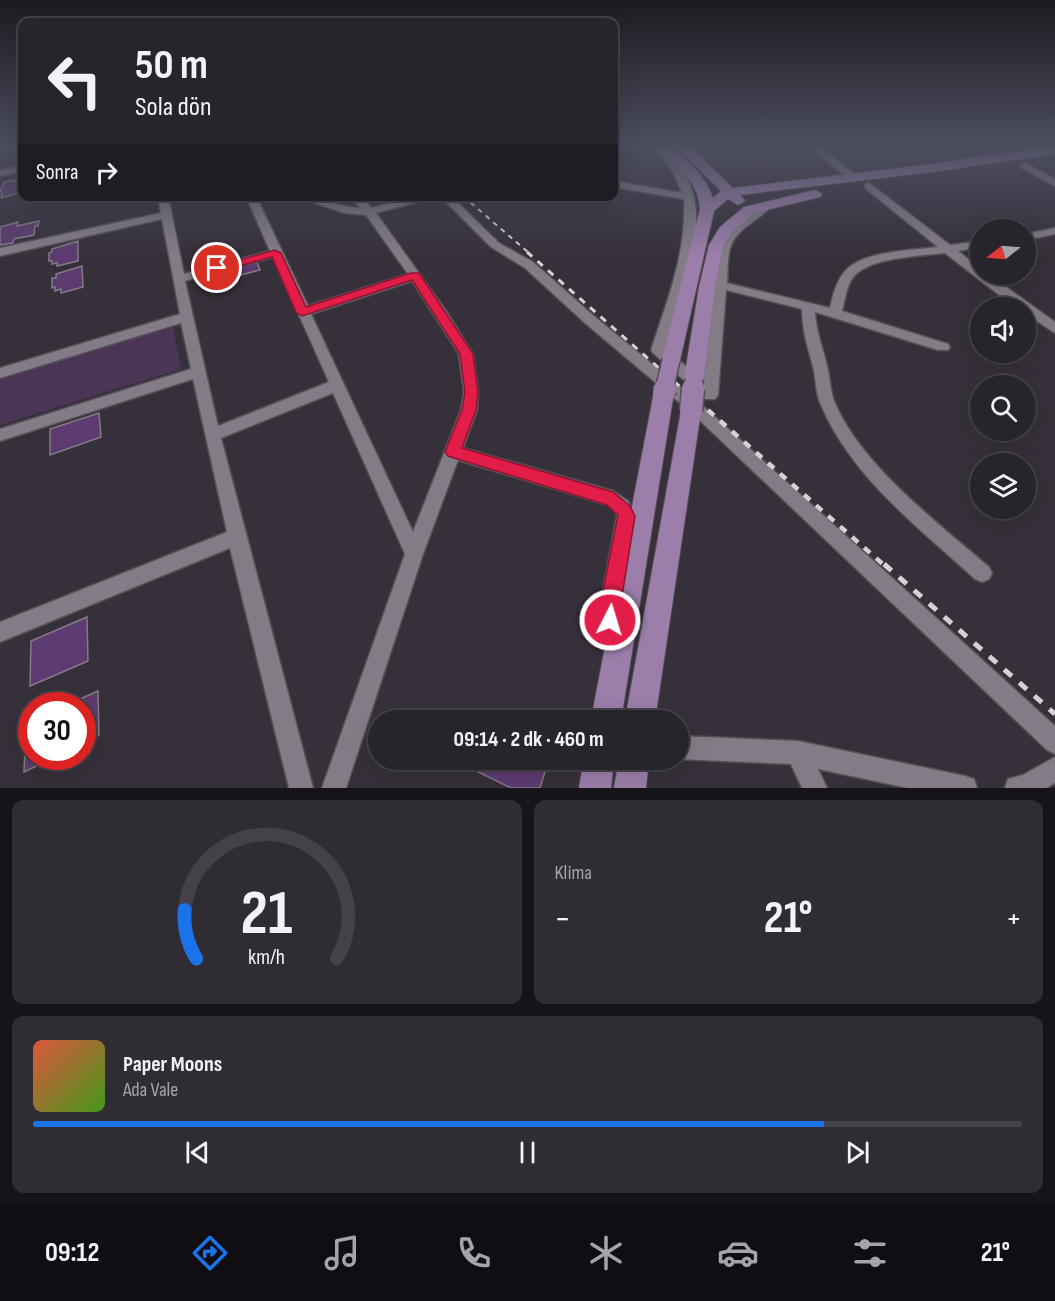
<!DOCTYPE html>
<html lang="tr">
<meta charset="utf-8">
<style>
body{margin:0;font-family:"Sofia Sans Condensed",sans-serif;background:#302c34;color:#f1f3f6;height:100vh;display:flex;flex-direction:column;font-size:22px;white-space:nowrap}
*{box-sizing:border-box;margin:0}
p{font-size:20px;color:#a5a4a9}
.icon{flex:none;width:33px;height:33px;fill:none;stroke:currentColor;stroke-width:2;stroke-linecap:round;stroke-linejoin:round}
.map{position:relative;height:788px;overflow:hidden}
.side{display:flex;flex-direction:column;gap:12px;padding:12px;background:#161418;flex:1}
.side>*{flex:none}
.top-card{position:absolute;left:18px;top:18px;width:600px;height:183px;border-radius:12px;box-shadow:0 6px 24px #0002,0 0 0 2px #444148;background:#28242c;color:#f1f3f6;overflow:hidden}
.needle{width:39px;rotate:253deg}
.fabs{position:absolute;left:970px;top:219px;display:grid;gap:12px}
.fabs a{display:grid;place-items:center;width:66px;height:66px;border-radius:50%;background:#28242c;box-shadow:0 6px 24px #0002,0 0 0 2px #444148;font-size:30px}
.speed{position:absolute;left:18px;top:692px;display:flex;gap:12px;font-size:30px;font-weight:700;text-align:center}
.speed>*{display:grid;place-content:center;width:78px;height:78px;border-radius:50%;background:#28242c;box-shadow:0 6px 24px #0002,0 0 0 2px #444148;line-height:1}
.speed .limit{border:9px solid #d22;background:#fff;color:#111}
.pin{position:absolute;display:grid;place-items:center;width:51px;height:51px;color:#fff;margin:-26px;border:3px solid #fff;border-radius:50%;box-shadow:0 2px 6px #0007}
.me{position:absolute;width:66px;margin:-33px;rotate:5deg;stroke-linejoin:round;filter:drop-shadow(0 0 4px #0008)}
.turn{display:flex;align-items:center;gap:21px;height:126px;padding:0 18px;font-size:27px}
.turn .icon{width:78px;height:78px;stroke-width:2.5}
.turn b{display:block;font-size:42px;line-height:51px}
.then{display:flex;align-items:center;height:57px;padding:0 18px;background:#0003;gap:12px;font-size:22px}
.big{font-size:45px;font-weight:700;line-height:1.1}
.side .widget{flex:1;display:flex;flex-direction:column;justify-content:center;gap:9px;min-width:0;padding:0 21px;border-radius:12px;background:#302c34}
.side .dial{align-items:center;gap:0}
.dial svg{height:156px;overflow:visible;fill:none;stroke:#444148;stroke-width:7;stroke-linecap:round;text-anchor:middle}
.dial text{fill:#f1f3f6;stroke:none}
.song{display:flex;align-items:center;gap:18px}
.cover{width:72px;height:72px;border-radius:9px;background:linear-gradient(135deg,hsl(10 70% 55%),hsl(100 70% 35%))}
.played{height:6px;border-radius:3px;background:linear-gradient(90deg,#1a73e8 80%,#444148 80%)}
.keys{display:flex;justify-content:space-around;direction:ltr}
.heat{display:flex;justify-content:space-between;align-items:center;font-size:33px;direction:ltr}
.side .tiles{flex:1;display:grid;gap:12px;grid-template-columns:1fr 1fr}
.widget:last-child{grid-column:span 2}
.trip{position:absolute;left:368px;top:710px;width:321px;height:60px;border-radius:30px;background:#28242c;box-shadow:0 6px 24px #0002,0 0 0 2px #444148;font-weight:700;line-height:60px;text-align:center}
.menu{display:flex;height:96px;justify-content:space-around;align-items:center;background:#100e12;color:#a5a4a9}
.menu .icon{width:42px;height:42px}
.menu .selected{color:#1a73e8}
.menu b{font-size:27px;color:#f1f3f6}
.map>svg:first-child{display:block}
</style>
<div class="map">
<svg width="1055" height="788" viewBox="0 0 1055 788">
<rect width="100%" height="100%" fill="#36303a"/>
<!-- green -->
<path fill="#4a3556" d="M173 327 181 369 0 425V377Z"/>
<!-- building -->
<g fill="#5d3b70" stroke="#837c87" stroke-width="1.5">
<path d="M22 179V192L1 198 2 192 0 191 4 182Z"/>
<path d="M39 221 38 226H35L34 235 14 239 13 243 0 245V227L18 222 17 226Z"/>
<path d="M78 241V261L57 266V263L52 264V261H49V253L52 252V249Z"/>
<path d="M257 262 260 270 207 284 205 276Z"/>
<path d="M82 266 83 287 61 293V289L55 291V287L52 288V278H56V274Z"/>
<path d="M99 413 101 437 50 455V429Z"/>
<path d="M87 617 88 661 30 686 31 641Z"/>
<path d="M98 691 99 735 82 743V705H67Z"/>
<path d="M32 722V756H57L24 772 26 724Z"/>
<path d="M471 759H549L540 788H511L468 767Z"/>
</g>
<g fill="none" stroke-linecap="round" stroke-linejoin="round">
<defs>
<g id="minor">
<path d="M651 145H661C671 156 683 168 689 182 710 230 680 302 665 349L704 381 718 248 730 229 764 202 773 204C761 220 735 228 730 249 727 259 728 272 727 283L830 308C833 294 837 279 847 269 866 251 913 250 938 247L865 188V184L869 183 950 245 981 241V247L958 251 981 269V274H988L1055 322V333L1026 314V308H1016L945 253C921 256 866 257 852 279 846 288 845 300 842 311L948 344 950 347 948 350H938L815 312C816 332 823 348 827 366 830 377 830 388 833 398 857 462 938 523 989 567L992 573 989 579 982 582 975 579C918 527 848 474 819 400 815 388 816 375 812 363 807 345 802 329 802 309L726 290 718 395 715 399H705L653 353 651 350C667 301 687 252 684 199L614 187V181L682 193 673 172Z"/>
<path d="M806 145H817L860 178 851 180Z"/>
<path d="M1025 163 1055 179V186L1022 168 1020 166Z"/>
<path d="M22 166V172L0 176V170Z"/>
<path d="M158 196H168L184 274 270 251 246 196H256L308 306 408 274 366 215 344 213 295 196C318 196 338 207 360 208L351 196H362L371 208 420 196H440L376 213 446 311 473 354 478 392 477 410 463 448 613 491 628 501 635 516 619 611 631 630 628 637 621 640 606 631 599 611 617 516 615 511 608 505 458 460 423 554 346 788H322L405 554 333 393 221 438 313 788H289L230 548 0 642V622L227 532 193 379 0 441V429L191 369 181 323 0 378V368L180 314 162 219 0 256V248L161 213ZM273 257 329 382 218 426 185 281ZM412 281 459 354 464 392 461 410 413 532 311 314Z"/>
<path d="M440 196H451L499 243 533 262 595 317 703 406 1055 726V754L1047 750 693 414 585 323 525 268 491 247Z"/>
<path d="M1055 228V234L1026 240V234Z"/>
<path d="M678 736 798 741 965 776 974 779 977 788H908L818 769 827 788H802L791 764 676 759Z"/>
<path d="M1055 757V783L1046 788H1005L1008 779 1023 775Z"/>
</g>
<g id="major">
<path d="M658 145H671C688 160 705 176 713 198L721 191 675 145H688L733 188 932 164 1055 146V154L932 172 740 195 745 201 738 205 728 199 714 211 680 360 678 365 671 366 664 365 662 360 700 209C698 179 676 167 658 145Z"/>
<path d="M815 190 822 194 820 197 754 213 731 233 723 245 715 287 704 379 701 384 694 386 687 384 684 379 699 287 709 245 720 227 744 207Z"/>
<path d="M664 385 671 387 674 392 621 720H591L654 392 657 387Z"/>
<path d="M691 403 698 406 701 411 655 720H625L681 411 684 406Z"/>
<path d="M584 759H614L611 788H579Z"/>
<path d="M619 759H649L646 788H614Z"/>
</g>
</defs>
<!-- minor casing -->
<use href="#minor" stroke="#544e56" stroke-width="3"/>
<!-- major casing -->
<use href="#major" stroke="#544e56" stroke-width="2"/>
<!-- minor -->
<use href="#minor" fill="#837c87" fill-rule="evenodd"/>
<!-- major -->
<use href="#major" fill="#9b7eaa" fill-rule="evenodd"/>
<!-- rail-far3 -->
<path stroke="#d5d1d7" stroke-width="2" stroke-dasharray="5 5" stroke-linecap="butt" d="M463 196 529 253"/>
<!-- rail-far2 -->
<path stroke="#d5d1d7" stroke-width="3" stroke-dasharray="7 7" stroke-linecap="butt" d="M527 252 685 391"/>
<!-- rail-far1 -->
<path stroke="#d5d1d7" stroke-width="4.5" stroke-dasharray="8 8" stroke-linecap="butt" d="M684 389 885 566"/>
<!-- rail -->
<path stroke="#d5d1d7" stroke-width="5" stroke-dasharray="10 10" stroke-linecap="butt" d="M884 564 1055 714"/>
<defs>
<g id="major-bridge-far1">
<path d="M664 391 671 360"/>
<path d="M693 391 694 379"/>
</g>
<g id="major-bridge">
<path d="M664 392 665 389"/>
<path d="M691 411 693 389"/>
</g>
</defs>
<!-- major-bridge-far1 casing -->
<use href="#major-bridge-far1" stroke="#544e56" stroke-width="20" stroke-linecap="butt"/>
<!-- major-bridge casing -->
<use href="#major-bridge" stroke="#544e56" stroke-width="25" stroke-linecap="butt"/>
<!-- major-bridge-far1 -->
<use href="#major-bridge-far1" stroke="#9b7eaa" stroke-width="17"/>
<!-- major-bridge -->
<use href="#major-bridge" stroke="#9b7eaa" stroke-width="22"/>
</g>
<!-- sky -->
<linearGradient id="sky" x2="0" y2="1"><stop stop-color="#1e1a20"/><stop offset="0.57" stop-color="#4c4e60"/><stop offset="1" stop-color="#4c4e60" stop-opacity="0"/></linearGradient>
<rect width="1055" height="255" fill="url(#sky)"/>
<!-- route -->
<path fill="#e11d48" stroke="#92132f" stroke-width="1.5" d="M275 250 281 253 306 307 411 273H419L473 354 478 392 476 410 462 448 613 492 630 506 635 516 617 627 610 630 604 627 599 611 618 515 607 505 448 456 445 452 462 410 465 392 460 354 412 280 302 316 296 312 272 257 217 272 211 268Z"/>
</svg>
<div class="fabs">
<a><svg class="needle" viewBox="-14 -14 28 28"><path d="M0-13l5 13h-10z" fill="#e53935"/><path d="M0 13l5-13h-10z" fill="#a5a4a9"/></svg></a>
<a><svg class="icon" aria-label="sound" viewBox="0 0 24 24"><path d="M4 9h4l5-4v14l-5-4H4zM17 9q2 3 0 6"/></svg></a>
<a><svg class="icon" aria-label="search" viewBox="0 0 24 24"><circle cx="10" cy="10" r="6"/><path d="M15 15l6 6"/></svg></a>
<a><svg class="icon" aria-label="layers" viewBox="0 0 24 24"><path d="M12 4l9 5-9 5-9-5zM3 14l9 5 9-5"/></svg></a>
</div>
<div class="speed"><div class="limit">30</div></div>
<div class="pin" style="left:217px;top:268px;background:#d93025"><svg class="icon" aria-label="arrive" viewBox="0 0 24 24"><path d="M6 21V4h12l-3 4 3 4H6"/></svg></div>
<svg class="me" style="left:610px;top:620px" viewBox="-20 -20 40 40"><circle r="17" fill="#e11d48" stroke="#fff" stroke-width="3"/><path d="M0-11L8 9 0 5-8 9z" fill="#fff"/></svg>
<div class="trip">09:14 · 2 dk · 460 m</div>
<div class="top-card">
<div class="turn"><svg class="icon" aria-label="left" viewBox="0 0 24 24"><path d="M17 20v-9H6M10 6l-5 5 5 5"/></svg><div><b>50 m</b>Sola dön</div></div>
<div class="then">Sonra<svg class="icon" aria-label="right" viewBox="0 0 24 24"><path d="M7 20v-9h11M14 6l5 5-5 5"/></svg></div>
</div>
</div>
<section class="side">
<div class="tiles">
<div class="widget dial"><svg viewBox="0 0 100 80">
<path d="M14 69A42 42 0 1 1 86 69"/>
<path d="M14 69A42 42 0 0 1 8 44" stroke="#1a73e8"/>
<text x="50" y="56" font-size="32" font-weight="700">21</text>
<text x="50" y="72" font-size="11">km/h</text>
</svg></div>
<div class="widget"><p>Klima</p>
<div class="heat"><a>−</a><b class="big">21°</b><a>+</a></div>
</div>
<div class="widget">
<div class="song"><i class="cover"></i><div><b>Paper Moons</b><p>Ada Vale</p></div></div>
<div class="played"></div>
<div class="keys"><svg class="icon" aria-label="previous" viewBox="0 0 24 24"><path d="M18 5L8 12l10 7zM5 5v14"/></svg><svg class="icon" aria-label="pause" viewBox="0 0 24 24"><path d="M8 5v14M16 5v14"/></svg><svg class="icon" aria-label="next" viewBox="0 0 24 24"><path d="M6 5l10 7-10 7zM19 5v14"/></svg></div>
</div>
</div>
</section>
<nav class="menu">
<b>09:12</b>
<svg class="icon selected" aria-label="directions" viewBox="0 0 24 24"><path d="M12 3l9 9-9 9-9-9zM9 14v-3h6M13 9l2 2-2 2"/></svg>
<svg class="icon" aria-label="music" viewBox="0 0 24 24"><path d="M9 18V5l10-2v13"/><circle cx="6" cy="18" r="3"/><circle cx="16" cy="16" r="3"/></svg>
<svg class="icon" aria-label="phone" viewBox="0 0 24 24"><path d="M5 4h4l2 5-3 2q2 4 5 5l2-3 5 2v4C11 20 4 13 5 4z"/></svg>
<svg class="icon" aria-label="climate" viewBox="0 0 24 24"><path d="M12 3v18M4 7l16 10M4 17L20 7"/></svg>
<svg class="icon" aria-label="car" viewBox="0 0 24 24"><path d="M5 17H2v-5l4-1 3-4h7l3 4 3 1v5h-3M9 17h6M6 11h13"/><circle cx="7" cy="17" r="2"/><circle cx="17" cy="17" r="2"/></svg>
<svg class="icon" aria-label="filters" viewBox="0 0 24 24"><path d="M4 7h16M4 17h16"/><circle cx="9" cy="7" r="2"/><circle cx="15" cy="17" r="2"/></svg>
<b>21°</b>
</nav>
